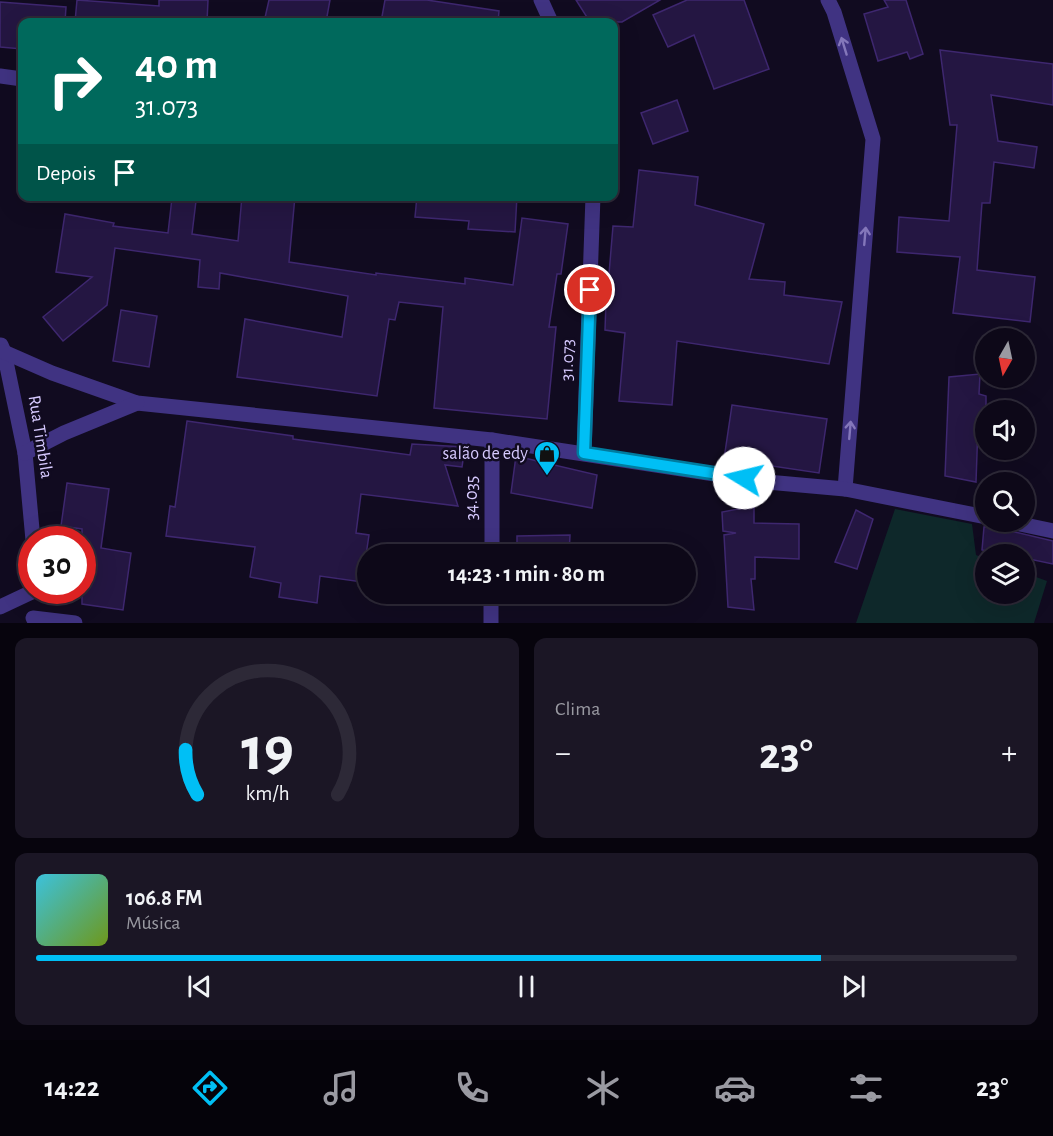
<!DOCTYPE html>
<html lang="pt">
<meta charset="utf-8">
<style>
body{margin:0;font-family:"Alegreya Sans",sans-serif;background:#1b1625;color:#f1f3f6;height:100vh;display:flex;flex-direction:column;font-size:22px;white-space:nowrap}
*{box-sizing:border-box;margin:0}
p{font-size:20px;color:#9a9aa2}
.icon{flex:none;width:33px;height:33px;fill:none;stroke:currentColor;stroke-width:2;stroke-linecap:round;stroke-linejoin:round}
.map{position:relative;height:623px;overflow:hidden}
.details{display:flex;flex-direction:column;gap:15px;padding:15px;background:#07040d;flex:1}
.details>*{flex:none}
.guide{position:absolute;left:18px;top:18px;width:600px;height:183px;border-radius:12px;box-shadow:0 6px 24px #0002,0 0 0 2px #2d2937;background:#00695c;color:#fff;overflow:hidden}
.needle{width:39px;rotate:189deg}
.fabs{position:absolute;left:975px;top:328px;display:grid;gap:12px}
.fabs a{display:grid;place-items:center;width:60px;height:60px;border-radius:50%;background:#0d0818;box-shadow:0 6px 24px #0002,0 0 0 2px #2d2937;font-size:30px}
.speed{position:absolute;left:18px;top:526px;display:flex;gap:12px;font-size:30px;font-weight:700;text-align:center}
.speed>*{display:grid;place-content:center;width:78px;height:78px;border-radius:50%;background:#0d0818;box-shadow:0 6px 24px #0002,0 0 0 2px #2d2937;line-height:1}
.speed .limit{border:9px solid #d22;background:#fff;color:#111}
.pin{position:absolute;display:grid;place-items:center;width:51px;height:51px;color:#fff;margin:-26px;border:3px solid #fff;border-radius:50%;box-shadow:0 2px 6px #0007}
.me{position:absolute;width:66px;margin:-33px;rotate:279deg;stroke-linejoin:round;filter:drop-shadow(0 0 4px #0008)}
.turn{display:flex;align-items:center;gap:21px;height:126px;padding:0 18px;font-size:27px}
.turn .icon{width:78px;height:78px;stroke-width:2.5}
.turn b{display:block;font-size:42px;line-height:51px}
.then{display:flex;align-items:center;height:57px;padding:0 18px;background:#0003;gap:12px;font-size:22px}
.big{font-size:45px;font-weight:700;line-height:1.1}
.details .widget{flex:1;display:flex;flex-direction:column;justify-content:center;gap:9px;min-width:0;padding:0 21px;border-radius:12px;background:#1b1625}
.details .dial{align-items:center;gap:0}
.dial svg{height:156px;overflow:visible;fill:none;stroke:#2d2937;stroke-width:7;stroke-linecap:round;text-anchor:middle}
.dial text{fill:#f1f3f6;stroke:none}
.song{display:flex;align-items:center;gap:18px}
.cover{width:72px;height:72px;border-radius:9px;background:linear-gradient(135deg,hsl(190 70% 55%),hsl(80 70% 35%))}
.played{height:6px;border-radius:3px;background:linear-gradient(90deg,#00bff5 80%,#2d2937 80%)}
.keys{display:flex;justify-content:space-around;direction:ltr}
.heat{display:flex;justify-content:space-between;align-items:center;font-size:33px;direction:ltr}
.details .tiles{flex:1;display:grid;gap:15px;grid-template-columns:1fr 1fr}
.widget:last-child{grid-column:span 2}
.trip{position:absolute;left:357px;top:544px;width:339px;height:60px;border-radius:30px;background:#0d0818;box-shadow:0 6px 24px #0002,0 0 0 2px #2d2937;font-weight:700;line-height:60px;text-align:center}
.menu{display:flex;height:96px;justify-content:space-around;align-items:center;background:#05030a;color:#9a9aa2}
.menu .icon{width:42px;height:42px}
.menu .current{color:#00bff5}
.menu b{font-size:27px;color:#f1f3f6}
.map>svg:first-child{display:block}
</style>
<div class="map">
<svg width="1053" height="623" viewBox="0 0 1053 623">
<rect width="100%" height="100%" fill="#110b20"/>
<!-- green -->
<path fill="#0e282a" d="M895 509 972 524 976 555 985 559 986 594H1024L1025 573 1047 581 1034 623H856Z"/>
<!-- building -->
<g fill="#241642" stroke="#3e276f" stroke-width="1.5">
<path d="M77 0 159 6V0H208L207 22H75Z"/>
<path d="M269 0H330L326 22H264Z"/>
<path d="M385 0H427L499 11 498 22H381Z"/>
<path d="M576 0H660L622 22H590Z"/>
<path d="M687 0H744L769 69 714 89 694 35 668 47 653 15Z"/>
<path d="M884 0H906L923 54 910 59 907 52 878 61 864 14 888 7Z"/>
<path d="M0 2 66 7 65 22H22V49L0 47Z"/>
<path d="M940 50 1053 64V105L991 95 998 141 1037 147 1034 168 994 162 990 203H982L977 270 1035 277 1030 322 953 313 960 257 897 252 899 217 949 221 957 125H950Z"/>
<path d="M677 100 688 131 653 144 641 113Z"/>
<path d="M639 170 698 177 695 205 764 224 749 279 785 282 784 295 842 302 829 364 677 341 672 405 619 401 625 333 605 330 607 274H609L613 226 633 227Z"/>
<path d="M242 196H295L289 262 376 275V273L465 284V278L513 285 522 218 568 224 561 274H557L549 327H556L547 419 434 408 443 307 399 302 395 320 389 319 377 396 237 377 245 319 342 337 348 296 220 273 219 289 198 287 200 260 115 248 107 305 63 341 43 317 92 277 56 272 65 214 114 223 113 226 168 233 172 198 196 201 192 234 238 241Z"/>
<path d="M417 196H517L515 232 468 229 469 221 415 217Z"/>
<path d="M121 310 157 316 149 367 113 361Z"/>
<path d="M980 374 979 394 986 396V426L978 425 976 482 945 476 949 377Z"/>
<path d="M732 405 827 419 819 473 724 459Z"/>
<path d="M187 421 293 436V439L410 455 412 444 465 447 462 467 445 465 458 506 361 494 356 533 369 535 362 582 320 576 317 603 279 597 281 583 250 577 255 547 166 536 170 506 175 507Z"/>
<path d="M516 456 597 475 592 508 511 493Z"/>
<path d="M67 483 109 489 101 548 131 553 123 610 82 604V529L61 526Z"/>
<path d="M754 506V523L799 524V559L755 557V579H751L754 610 728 607 724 535 736 533 723 531 722 512Z"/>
<path d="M856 510 873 519 857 569 835 562Z"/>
<path d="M989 526 1053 541V564L1024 558V555H1006L982 550 984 527Z"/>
<path d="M570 535 569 555H517V536Z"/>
</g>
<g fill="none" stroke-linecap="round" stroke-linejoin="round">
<!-- minor -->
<g stroke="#403382" stroke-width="15">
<path d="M541 0 551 22"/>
<path d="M828 0 834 12 873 139 845 489"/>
<path d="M0 76 22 79"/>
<path d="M1 345 4 352 25 453 33 540"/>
<path d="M4 352 52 373 137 403 492 440 767 482 845 489 986 517"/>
<path d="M25 453 64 433 137 403"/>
<path d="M584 453 593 196"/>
<path d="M1011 522 1053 531"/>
<path d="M492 555V440"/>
<path d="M0 607 34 591"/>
<path d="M33 618 75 623"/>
<path d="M491 623V594"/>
</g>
</g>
<!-- one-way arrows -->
<defs><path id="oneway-shaft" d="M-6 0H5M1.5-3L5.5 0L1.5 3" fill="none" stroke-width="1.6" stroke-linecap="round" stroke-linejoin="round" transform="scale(1.5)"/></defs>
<g stroke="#8477ba">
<use href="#oneway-shaft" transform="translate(844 46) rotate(-107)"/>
<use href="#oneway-shaft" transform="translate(865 236) rotate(-85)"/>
<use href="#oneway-shaft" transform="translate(850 430) rotate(-85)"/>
</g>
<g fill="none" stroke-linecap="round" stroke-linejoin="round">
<defs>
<path id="route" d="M590 290 584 453 744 478"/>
</defs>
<!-- route casing -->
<use href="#route" stroke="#007c9f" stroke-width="15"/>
<!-- route -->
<use href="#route" stroke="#00bff5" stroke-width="10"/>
</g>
<!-- icons -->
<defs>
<symbol id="shop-pin" viewBox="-11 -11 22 30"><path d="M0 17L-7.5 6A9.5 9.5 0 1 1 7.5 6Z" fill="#00bff5" stroke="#110b20"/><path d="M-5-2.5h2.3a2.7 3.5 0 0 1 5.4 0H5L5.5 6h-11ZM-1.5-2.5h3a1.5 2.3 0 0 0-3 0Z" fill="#111"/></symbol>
</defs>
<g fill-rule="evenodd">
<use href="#shop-pin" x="532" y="439" width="30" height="40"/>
</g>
<g text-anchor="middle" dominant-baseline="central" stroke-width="5" stroke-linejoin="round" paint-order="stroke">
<!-- street labels -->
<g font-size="18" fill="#d7caff" stroke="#110b20">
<text transform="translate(568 360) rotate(-88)">31.073</text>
<text transform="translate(40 437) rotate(81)">Rua Timbila</text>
<text transform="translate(472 498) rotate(-90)">34.035</text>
</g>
<!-- poi labels -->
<g font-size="18" fill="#d7caff" stroke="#110b20" text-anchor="end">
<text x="528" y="454">salão de edy</text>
</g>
</g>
</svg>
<div class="fabs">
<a><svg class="needle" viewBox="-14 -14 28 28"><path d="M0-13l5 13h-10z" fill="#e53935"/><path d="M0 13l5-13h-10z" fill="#9a9aa2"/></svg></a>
<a><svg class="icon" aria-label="sound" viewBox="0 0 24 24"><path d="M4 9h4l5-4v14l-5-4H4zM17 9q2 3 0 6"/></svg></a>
<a><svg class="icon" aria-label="search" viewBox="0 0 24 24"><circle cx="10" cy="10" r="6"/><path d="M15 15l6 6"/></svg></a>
<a><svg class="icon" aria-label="layers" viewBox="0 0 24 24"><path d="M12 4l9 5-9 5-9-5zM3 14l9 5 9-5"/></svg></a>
</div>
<div class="speed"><div class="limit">30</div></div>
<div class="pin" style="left:590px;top:290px;background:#d93025"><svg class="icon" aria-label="arrive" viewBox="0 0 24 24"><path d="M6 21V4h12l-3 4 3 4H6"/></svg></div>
<svg class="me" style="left:744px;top:478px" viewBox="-20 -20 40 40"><circle r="19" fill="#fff"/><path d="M0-13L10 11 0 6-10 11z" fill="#00bff5"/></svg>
<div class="trip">14:23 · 1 min · 80 m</div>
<div class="guide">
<div class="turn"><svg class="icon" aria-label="right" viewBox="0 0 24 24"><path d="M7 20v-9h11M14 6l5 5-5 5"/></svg><div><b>40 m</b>31.073</div></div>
<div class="then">Depois<svg class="icon" aria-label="arrive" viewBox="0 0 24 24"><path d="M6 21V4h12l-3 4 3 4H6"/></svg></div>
</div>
</div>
<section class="details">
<div class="tiles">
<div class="widget dial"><svg viewBox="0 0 100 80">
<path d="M14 69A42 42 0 1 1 86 69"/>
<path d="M14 69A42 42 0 0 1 8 46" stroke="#00bff5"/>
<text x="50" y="56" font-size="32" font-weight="700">19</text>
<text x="50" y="72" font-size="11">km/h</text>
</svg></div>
<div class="widget"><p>Clima</p>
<div class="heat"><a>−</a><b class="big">23°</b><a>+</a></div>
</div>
<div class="widget">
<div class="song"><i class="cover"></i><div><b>106.8 FM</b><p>Música</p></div></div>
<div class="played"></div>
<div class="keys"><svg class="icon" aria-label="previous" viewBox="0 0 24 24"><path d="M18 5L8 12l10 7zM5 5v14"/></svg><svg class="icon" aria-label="pause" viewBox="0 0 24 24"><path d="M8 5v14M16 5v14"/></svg><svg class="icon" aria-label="next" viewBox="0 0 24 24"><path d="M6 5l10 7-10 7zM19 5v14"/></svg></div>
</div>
</div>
</section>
<nav class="menu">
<b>14:22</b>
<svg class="icon current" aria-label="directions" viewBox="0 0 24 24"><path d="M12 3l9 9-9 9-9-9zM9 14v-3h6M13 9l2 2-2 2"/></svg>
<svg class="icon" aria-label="music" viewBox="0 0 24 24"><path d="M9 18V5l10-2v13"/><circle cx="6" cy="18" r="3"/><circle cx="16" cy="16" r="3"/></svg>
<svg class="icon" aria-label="phone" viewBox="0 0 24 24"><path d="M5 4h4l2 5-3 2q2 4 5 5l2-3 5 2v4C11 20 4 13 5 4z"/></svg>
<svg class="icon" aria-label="climate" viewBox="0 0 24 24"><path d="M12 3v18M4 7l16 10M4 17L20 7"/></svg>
<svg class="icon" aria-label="car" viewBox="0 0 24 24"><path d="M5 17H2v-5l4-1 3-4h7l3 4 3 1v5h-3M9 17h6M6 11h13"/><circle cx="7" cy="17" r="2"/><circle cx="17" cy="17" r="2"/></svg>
<svg class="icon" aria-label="filters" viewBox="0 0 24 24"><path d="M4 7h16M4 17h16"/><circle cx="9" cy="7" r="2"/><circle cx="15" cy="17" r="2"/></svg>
<b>23°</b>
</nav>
